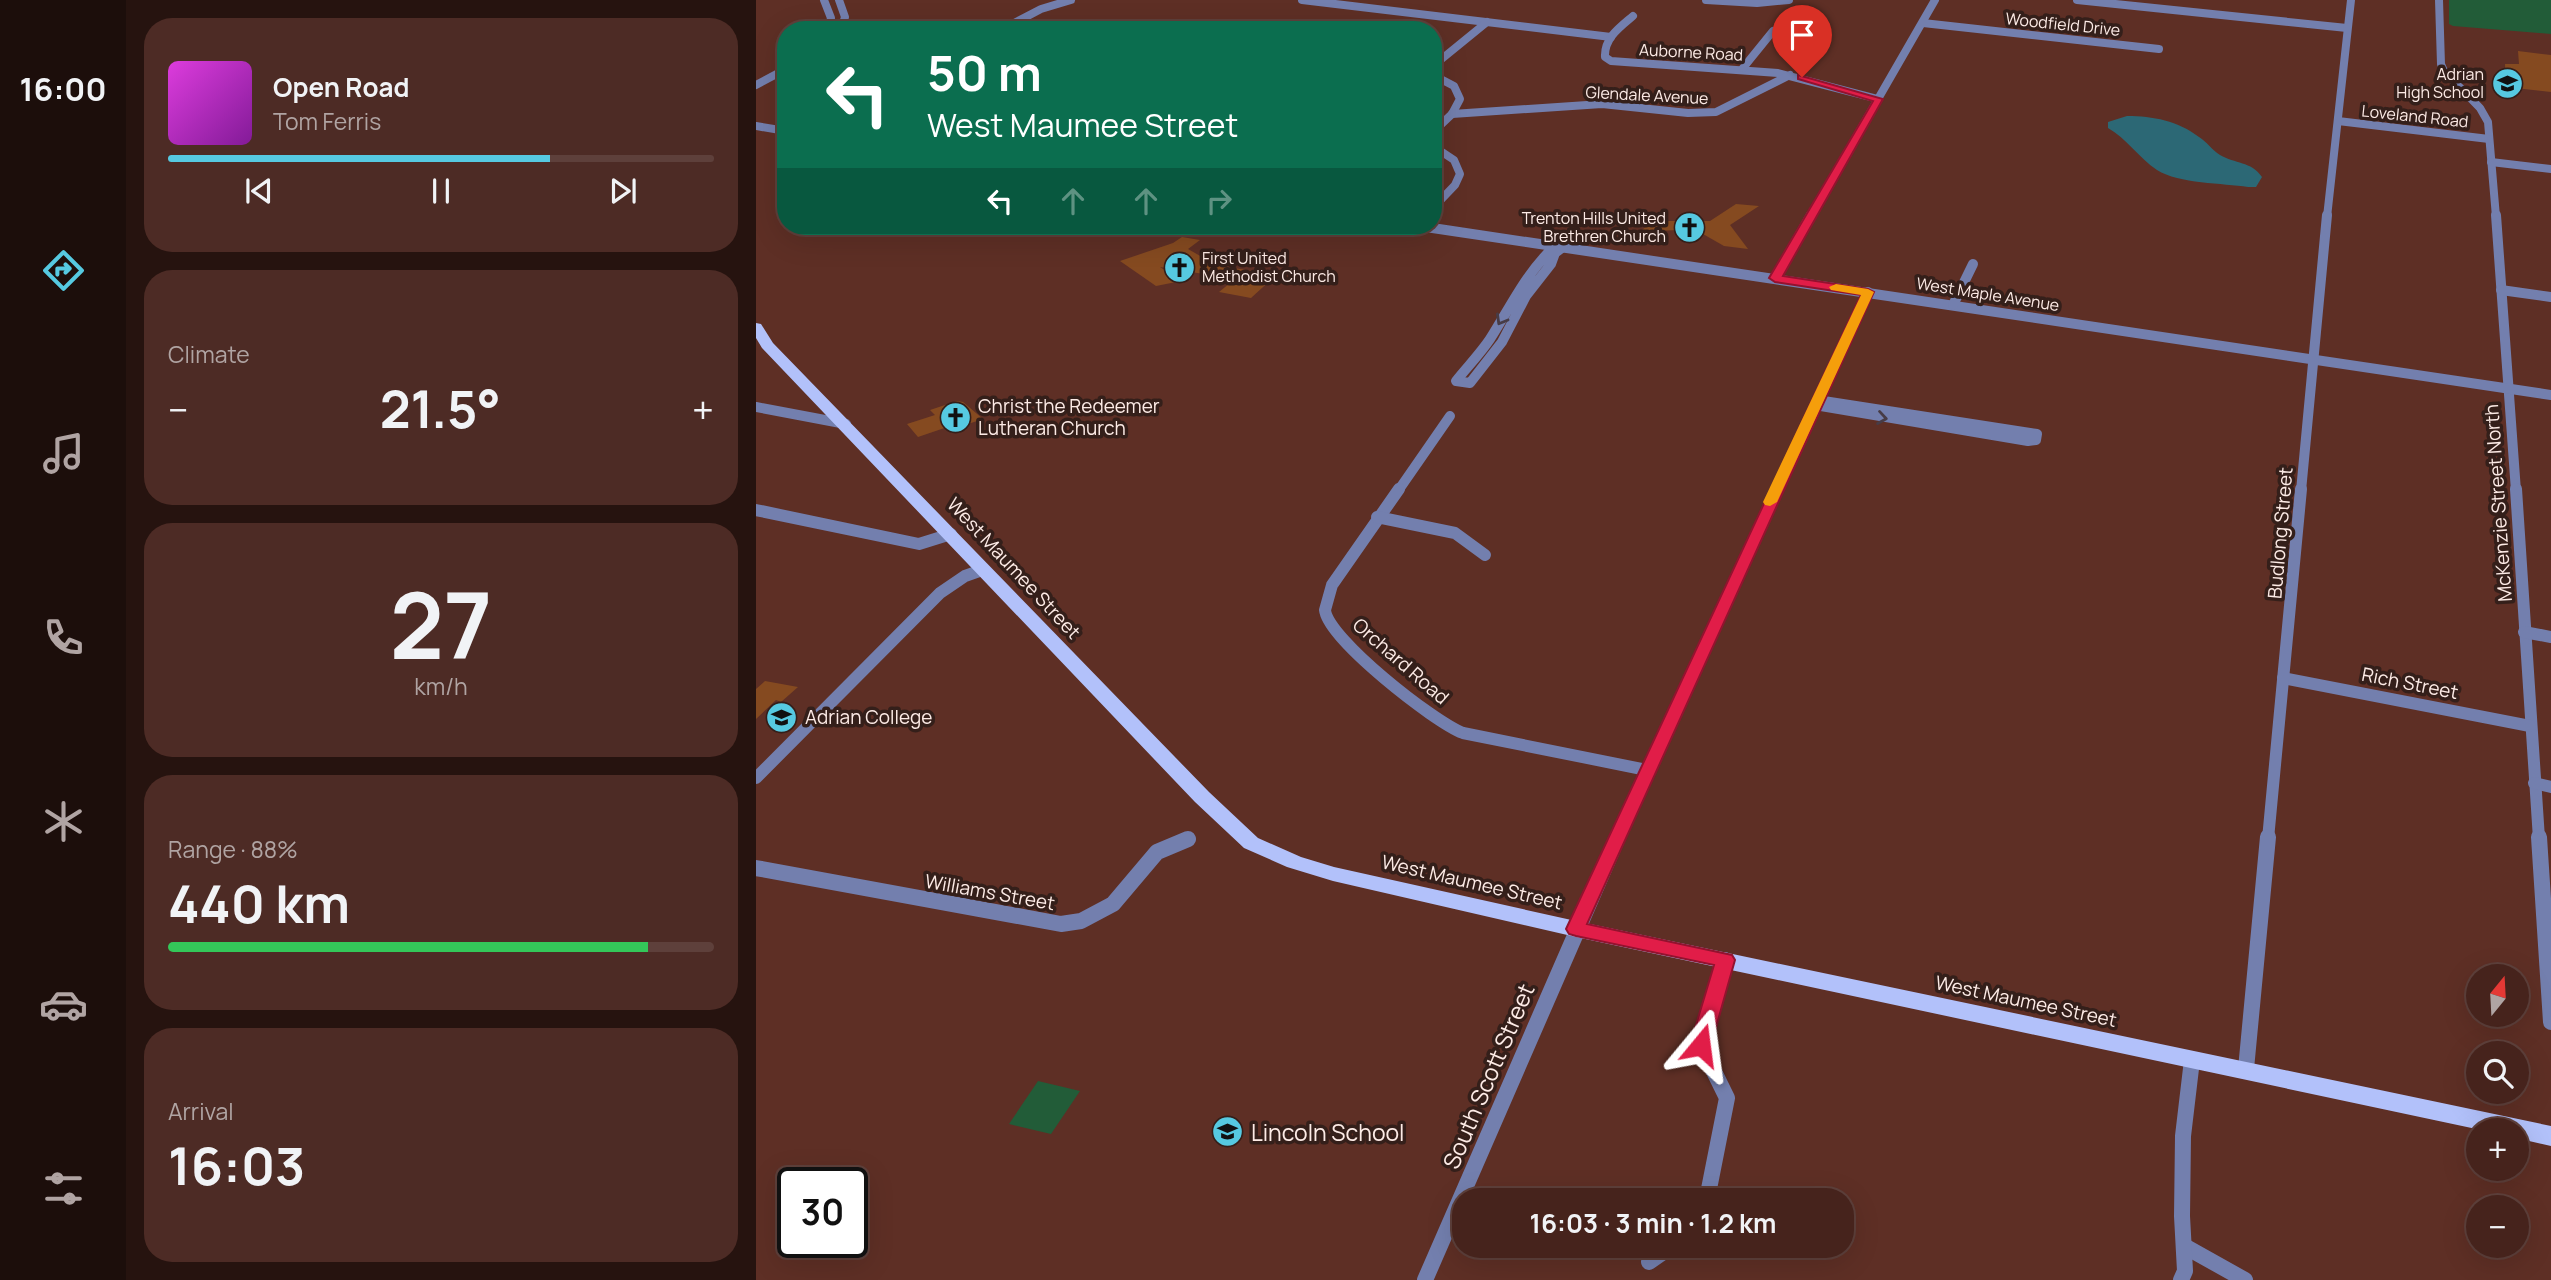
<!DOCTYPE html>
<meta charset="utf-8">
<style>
body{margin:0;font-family:Manrope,sans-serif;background:#4d2b25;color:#f1f3f6;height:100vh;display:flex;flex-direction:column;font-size:26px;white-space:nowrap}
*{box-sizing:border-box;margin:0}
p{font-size:23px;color:#b0a4a3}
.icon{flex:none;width:38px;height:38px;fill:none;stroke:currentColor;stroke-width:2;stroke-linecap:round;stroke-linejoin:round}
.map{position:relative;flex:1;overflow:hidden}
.drawer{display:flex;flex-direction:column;gap:18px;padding:18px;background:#26130f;width:630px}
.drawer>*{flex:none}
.top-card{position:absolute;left:21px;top:21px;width:665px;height:214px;border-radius:28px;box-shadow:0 7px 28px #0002,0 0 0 2px #5e403b;background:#0b6e4f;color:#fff;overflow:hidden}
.needle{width:46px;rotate:18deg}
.tools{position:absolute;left:1710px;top:964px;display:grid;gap:14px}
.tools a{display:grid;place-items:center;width:63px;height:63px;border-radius:50%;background:#46231c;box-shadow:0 7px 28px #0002,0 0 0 2px #5e403b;font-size:35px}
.speed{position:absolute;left:21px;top:1167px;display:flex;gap:14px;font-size:35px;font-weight:700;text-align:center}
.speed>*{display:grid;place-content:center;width:91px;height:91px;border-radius:50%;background:#46231c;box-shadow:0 7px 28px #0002,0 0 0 2px #5e403b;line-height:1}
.speed .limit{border:4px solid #111;border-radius:10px;background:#fff;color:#111}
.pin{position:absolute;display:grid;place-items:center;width:60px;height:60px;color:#fff;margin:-72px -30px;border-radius:50% 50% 50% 0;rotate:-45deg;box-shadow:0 0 7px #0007}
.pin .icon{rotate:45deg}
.me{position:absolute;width:77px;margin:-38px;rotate:16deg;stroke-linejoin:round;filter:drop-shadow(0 0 5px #0008)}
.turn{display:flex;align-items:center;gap:24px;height:147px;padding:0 35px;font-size:32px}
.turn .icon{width:91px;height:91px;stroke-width:2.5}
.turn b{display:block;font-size:49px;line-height:60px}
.lanes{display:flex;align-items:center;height:66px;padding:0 35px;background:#0003;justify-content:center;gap:35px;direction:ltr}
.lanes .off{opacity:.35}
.big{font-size:52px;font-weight:700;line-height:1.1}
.drawer .widget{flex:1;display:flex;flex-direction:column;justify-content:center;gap:10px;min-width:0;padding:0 24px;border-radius:28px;background:#4d2b25}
.drawer .dial{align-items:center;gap:0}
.dial b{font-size:91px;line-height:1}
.song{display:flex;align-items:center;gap:21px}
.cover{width:84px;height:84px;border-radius:10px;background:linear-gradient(135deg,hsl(300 70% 55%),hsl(290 70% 35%))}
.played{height:7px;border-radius:4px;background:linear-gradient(90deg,#56c9e1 70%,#5e403b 70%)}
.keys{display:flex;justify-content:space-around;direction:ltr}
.heat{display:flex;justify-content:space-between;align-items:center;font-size:38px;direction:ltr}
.charge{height:10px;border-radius:5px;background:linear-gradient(90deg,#34c759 88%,#5e403b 0)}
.trip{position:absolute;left:696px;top:1188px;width:402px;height:70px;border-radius:28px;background:#46231c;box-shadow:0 7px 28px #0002,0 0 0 2px #5e403b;font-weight:700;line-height:70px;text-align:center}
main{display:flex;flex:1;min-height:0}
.tab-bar{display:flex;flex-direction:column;width:126px;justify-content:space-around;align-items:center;background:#1c0e0b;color:#b0a4a3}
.tab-bar .icon{width:49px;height:49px}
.tab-bar .active{color:#56c9e1}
.tab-bar b{font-size:32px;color:#f1f3f6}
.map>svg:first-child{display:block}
</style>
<main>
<nav class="tab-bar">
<b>16:00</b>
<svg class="icon active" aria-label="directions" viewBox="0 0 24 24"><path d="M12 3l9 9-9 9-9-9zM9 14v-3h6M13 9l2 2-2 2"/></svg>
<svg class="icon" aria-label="music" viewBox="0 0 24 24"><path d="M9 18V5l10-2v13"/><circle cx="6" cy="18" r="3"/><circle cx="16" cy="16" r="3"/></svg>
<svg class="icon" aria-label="phone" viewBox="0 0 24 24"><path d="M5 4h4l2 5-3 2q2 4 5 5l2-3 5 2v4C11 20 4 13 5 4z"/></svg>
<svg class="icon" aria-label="climate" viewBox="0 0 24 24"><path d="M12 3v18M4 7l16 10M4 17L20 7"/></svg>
<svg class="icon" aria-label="car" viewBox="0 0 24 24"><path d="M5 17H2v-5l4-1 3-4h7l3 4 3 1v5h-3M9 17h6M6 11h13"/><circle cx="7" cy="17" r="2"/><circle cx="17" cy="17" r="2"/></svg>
<svg class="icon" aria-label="filters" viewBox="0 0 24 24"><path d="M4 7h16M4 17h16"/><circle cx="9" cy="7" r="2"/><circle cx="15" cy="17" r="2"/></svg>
</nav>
<section class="drawer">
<div class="widget">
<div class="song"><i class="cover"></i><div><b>Open Road</b><p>Tom Ferris</p></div></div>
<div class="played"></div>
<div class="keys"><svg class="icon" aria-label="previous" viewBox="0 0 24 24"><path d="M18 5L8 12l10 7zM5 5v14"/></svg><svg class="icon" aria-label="pause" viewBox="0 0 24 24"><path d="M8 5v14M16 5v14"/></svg><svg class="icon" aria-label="next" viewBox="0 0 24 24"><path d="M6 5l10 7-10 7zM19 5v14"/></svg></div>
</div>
<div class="widget"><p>Climate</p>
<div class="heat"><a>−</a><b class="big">21.5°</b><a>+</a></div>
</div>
<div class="widget dial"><b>27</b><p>km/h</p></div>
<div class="widget"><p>Range · 88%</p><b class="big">440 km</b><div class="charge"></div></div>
<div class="widget"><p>Arrival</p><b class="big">16:03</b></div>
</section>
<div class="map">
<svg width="1795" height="1280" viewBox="0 0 1795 1280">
<rect width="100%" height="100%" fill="#5e2f25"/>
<!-- green -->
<g fill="#225c38">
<path d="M1693 0H1795V34L1697 26 1693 24Z"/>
<path d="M282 1081 324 1091 295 1134 253 1124Z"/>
</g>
<!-- water -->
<path fill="#2c6875" d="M1371 116C1397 116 1422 121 1443 137 1451 142 1456 150 1464 155 1479 164 1495 161 1506 177L1500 187H1492C1467 183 1423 184 1401 170 1383 158 1370 138 1352 128V122Z"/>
<!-- building -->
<g fill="#854a20">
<path d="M1762 51 1795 55V92L1750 87 1749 64H1763Z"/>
<path d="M980 204 1003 206 974 225 992 249 968 246 947 234 930 230 885 231 896 221H954Z"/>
<path d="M426 237 444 240 432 249 460 265 520 275 495 298 463 292 479 279 404 267 425 281 400 286 364 261 417 243Z"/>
<path d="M201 401 207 402 227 419 212 424 209 421 162 437 151 424 179 415 174 410Z"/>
<path d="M9 681 42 687 25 702 20 700 0 719V689Z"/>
</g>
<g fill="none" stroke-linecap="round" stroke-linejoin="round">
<!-- street-far3 -->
<g stroke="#737fae" stroke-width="8">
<path d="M68 0 75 18 72 30"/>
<path d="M83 0 89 17 85 30"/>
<path d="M546 0 855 37"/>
<path d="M950 0 1001 3 1033 0"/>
<path d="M1321 0 1591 28"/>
<path d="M1683 0 1685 64 1688 71 1724 108 1732 122 1740 217"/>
<path d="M877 16C864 27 848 38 849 57L855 61 1022 73 1122 99"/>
<path d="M1167 23 1403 49"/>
<path d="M245 30 285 9 315 0"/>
<path d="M677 66 731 22"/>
<path d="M987 68 1017 31"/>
<path d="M677 75 698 86 704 99 696 114 677 132"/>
<path d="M0 85 30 69"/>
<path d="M696 114 846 104 932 113 960 112 1034 75"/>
<path d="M1582 121 1733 139"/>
<path d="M0 126 30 131"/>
<path d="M677 146 698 160 704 174 699 185 677 208"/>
<path d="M1735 162 1795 169"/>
<path d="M1054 217 1179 0"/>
<path d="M1571 217 1595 0"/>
</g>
<!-- street-far2 -->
<g stroke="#737fae" stroke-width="10">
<path d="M1740 215 1760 491"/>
<path d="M663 226 1795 395"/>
<path d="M799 246C770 273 755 306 734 339 724 354 711 367 700 381L714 383 746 342 770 296 795 264 799 253 807 247"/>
<path d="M1019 278 1055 215"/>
<path d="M1745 290 1795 297"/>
<path d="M1197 305 1217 264"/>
<path d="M1059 405 1272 441 1280 440 1281 434 1061 400"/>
<path d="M0 407 90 424"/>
<path d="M642 491 694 416"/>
<path d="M1021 491 1112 292"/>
<path d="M1545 491 1571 215"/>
</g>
<!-- street-far1 -->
<g stroke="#737fae" stroke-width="12">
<path d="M643 489 576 585 569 610C572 639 678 722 707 733L891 770"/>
<path d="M1760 489 1783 839"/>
<path d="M0 510 163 544 195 534"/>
<path d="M621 517 699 533 729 555"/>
<path d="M1768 632 1795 637"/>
<path d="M1527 678 1774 726"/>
<path d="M0 778 184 593 209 576 226 570"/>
<path d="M1778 783 1795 787"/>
<path d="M861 839 1022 489"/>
<path d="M1512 839 1545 489"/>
</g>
<!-- street -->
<g stroke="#737fae" stroke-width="16">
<path d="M1783 837 1795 1022"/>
<path d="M0 868 305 924 325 921 357 904 401 852 432 839"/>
<path d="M1490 1069 1512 837"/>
<path d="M948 1200 952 1194 971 1098 945 1045 969 960"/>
<path d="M1430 1247 1489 1280"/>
<path d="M893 1262 916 1246"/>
<path d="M669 1280 862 837"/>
<path d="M1425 1280 1429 1271 1426 1216 1427 1136 1436 1060"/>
</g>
<!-- primary -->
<path fill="#b2c1fa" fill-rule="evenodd" d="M0 323 5 324 17 343 453 792 502 838 545 857 578 867 820 921 1795 1126V1146L1760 1138V1130H1725L820 937 577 881 531 867 488 848 439 802 6 348 0 338Z"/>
</g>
<!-- one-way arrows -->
<defs><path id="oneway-chevron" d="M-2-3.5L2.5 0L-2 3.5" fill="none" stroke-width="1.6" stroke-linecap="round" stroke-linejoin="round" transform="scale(1.75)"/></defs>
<g stroke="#473c46">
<use href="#oneway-chevron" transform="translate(745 320) rotate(120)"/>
<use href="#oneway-chevron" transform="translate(1126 418) rotate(9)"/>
</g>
<!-- route -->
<path fill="#e11d48" stroke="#92132f" stroke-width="2" d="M1042 75 1127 99 1027 276 1112 289 1118 292 831 924 976 955 979 960 955 1045 952 1051 945 1053 937 1051 934 1045 958 965 820 936 813 934 810 929 1105 295 1019 282 1013 278 1117 101 1042 79Z"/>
<!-- slow -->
<path fill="#f59e0b" d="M1080 284 1112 289 1118 292 1021 502 1014 506 1009 505 1007 502 1105 295 1075 290 1073 287Z"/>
<!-- icons -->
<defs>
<symbol id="school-disc" viewBox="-11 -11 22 22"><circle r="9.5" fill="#56c9e1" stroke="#341f1a"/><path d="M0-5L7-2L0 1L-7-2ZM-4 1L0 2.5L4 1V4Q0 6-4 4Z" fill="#111"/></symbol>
<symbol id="church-disc" viewBox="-11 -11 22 22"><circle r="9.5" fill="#56c9e1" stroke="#341f1a"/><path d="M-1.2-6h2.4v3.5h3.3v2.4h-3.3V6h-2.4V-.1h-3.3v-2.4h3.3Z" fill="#111"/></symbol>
<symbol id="university-disc" viewBox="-11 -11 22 22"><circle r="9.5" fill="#56c9e1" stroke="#341f1a"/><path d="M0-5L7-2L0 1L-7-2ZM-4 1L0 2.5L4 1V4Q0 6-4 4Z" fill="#111"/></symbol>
</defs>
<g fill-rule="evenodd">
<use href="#school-disc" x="1734" y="66" width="35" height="35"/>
<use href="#church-disc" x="916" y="210" width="35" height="35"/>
<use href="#church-disc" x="406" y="250" width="35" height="35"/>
<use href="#church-disc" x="182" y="400" width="35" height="35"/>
<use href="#university-disc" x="8" y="700" width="35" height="35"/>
<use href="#school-disc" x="454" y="1114" width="35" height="35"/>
</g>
<g text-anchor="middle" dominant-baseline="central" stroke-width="7" stroke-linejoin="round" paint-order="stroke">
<!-- far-street labels -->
<g font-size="16" fill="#fdebe6" stroke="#341f1a">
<text transform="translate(1307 24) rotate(6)">Woodfield Drive</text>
<text transform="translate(935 52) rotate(3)">Auborne Road</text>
<text transform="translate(891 95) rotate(3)">Glendale Avenue</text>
<text transform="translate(1659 116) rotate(6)">Loveland Road</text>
<text transform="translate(1232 294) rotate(9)">West Maple Avenue</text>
</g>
<!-- far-poi labels -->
<g font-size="16" fill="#fdebe6" stroke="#341f1a" text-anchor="end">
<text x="1728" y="74">Adrian<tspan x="1728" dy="18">High School</tspan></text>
<text x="910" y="218">Trenton Hills United<tspan x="910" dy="18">Brethren Church</tspan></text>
<text x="446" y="258" text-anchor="start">First United<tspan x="446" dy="18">Methodist Church</tspan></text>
</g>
<!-- poi labels -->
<g font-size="19" fill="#fdebe6" stroke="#341f1a" text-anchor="start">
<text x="222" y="406">Christ the Redeemer<tspan x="222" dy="22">Lutheran Church</tspan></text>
<text x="49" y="717">Adrian College</text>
</g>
<!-- street labels -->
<g font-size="19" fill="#fdebe6" stroke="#341f1a">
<text transform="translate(1742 503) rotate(-94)">McKenzie Street North</text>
<text transform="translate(1524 533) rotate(-85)">Budlong Street</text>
<text transform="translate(258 568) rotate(47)">West Maumee Street</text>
<text transform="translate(645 661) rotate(41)">Orchard Road</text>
<text transform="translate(1654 683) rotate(11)">Rich Street</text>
<text transform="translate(716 882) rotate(13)">West Maumee Street</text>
<text transform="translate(234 892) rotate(10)">Williams Street</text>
<text transform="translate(1270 1001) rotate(12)">West Maumee Street</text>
</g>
<!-- near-street labels -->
<g font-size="23" fill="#fdebe6" stroke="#341f1a">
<text transform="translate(732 1076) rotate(-67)">South Scott Street</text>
</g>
<!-- near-poi labels -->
<g font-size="23" fill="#fdebe6" stroke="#341f1a" text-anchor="start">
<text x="495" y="1132">Lincoln School</text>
</g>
</g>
</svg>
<div class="tools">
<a><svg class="needle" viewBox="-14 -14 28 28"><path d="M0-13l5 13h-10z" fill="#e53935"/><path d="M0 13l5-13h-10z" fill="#b0a4a3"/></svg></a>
<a><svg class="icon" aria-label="search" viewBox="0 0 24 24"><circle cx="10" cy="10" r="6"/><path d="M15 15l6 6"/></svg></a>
<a>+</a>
<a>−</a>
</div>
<div class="speed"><div class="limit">30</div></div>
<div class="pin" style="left:1046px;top:77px;background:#d93025"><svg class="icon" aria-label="arrive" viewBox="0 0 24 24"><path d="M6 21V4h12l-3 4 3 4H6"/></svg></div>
<svg class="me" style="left:945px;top:1045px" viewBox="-20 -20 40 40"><path d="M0-17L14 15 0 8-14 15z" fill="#e11d48" stroke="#fff" stroke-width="4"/></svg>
<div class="trip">16:03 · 3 min · 1.2 km</div>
<div class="top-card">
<div class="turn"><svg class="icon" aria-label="left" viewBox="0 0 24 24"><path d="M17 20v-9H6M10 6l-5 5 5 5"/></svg><div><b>50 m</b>West Maumee Street</div></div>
<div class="lanes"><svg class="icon" aria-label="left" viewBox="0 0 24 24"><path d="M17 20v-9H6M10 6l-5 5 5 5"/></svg><svg class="icon off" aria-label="ahead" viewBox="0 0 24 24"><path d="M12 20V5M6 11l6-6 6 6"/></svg><svg class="icon off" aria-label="ahead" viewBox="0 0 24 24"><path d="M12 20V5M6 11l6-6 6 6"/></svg><svg class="icon off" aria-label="right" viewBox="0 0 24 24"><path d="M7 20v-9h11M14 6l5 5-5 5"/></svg></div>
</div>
</div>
</main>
